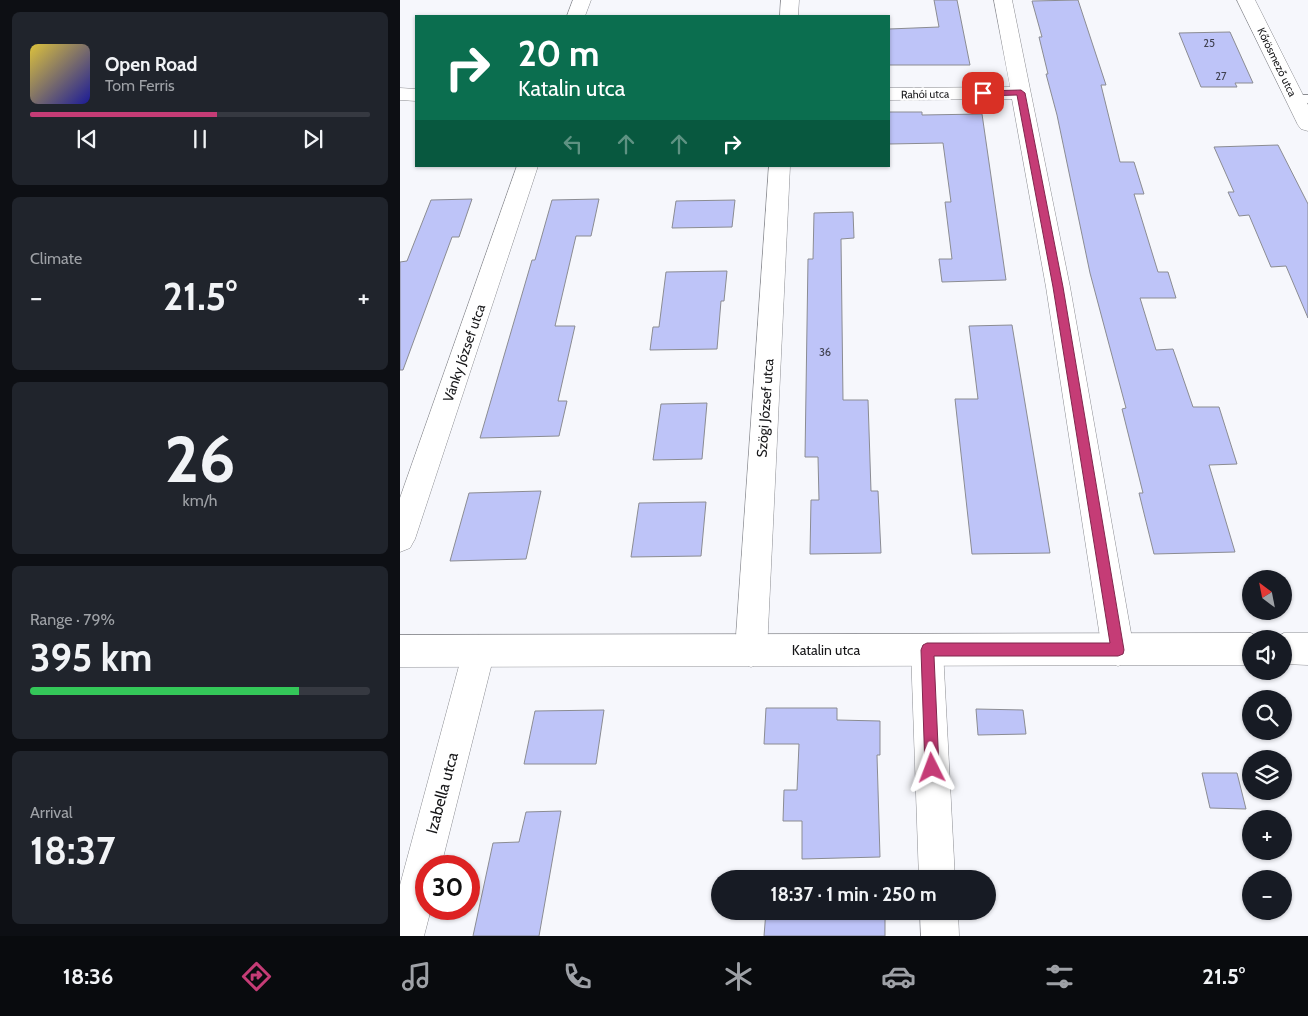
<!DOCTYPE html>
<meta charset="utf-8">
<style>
body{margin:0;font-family:Cabin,sans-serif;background:#20242c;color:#f1f3f6;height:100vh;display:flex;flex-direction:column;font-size:19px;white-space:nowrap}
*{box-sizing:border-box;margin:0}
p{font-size:16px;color:#9ea1a6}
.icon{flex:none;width:28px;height:28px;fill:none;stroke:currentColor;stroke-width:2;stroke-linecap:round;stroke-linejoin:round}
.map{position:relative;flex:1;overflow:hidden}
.sheet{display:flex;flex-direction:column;gap:12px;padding:12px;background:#0d0f14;width:400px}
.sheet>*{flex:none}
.guide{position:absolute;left:15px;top:15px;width:475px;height:152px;border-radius:0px;box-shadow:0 1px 4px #0004;background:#0b6e4f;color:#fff;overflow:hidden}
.needle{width:32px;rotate:328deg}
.controls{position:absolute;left:842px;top:570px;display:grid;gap:10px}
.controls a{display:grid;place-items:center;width:50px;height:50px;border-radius:50%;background:#171b24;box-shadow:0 1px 4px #0004;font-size:25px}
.speed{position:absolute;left:15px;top:855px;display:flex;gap:10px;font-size:25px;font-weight:700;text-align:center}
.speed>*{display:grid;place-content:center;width:65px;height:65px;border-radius:50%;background:#171b24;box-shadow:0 1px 4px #0004;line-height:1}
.speed .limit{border:8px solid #d22;background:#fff;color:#111}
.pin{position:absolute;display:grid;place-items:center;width:42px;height:42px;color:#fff;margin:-21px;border-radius:10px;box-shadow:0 2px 8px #0006}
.me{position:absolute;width:55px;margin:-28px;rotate:357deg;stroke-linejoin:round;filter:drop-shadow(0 0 4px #0008)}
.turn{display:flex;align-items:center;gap:18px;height:105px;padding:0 20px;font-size:22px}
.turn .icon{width:65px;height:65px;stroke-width:2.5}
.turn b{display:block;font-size:35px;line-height:42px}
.lanes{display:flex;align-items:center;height:48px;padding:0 20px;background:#0003;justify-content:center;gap:25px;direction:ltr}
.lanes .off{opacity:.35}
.big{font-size:38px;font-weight:700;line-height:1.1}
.sheet .card{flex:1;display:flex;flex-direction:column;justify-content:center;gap:8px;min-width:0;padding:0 18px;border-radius:8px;background:#20242c}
.sheet .dial{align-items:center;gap:0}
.dial b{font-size:65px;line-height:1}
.song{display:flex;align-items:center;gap:15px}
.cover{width:60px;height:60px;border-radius:8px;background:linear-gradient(135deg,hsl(50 70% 55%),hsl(240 70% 35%))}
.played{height:5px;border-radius:2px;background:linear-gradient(90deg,#c53c76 55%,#363941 55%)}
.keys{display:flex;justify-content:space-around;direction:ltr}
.heat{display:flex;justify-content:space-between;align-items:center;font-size:28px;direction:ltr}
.charge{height:8px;border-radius:4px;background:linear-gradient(90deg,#34c759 79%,#363941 0)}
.trip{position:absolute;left:311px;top:870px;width:285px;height:50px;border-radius:25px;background:#171b24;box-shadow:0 1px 4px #0004;font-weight:700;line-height:50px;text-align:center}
.dock{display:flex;height:80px;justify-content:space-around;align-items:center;background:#090b0e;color:#9ea1a6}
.dock .icon{width:35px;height:35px}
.dock .on{color:#c53c76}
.dock b{font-size:22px;color:#f1f3f6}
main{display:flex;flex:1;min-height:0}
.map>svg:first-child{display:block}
</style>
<main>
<section class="sheet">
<div class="card">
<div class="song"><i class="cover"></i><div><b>Open Road</b><p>Tom Ferris</p></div></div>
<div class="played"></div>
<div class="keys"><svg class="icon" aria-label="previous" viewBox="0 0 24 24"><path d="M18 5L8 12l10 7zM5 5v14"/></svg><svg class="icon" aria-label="pause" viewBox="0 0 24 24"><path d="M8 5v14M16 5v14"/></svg><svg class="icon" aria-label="next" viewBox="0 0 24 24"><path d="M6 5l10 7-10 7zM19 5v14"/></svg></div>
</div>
<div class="card"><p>Climate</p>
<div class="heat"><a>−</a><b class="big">21.5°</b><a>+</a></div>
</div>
<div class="card dial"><b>26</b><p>km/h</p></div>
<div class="card"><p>Range · 79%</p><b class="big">395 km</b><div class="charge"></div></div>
<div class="card"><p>Arrival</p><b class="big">18:37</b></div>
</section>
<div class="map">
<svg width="908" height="936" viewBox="0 0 908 936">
<rect width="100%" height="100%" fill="#f6f7fc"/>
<!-- building -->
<g fill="#bec4f8" stroke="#8b8c92">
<path d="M534 0H557L570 65H489V29L539 27Z"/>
<path d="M678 0 706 85H701L720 162H734L744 194H734L758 272H768L776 298H740L756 350 773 349 793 407H819L837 464 809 465 835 552 754 554 739 493H743L722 409 726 408 690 273 657 115 646 74H648L639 37H642L632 1Z"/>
<path d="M830 32 853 83H835L837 87H801L779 33Z"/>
<path d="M489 112H522V115L582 114 606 280 542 282 539 259H552L545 202H551L543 143 489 144Z"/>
<path d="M878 145 908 204V318L886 266 871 267 849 215 839 216 828 192H834L814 147Z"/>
<path d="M72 199 59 237H52L3 370H0V262L7 261 31 200Z"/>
<path d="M199 199 191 236H176L155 326H175L158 401H167L159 436 80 438 132 260H135L152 200Z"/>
<path d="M335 200 332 227 272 228 276 201Z"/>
<path d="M453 212 454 238 441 239 443 400H468L471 491H478L481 553 410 554 411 500H419L418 457H405L408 259H413L414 213Z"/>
<path d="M327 271 324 301H321L317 349 250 350 253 327H259L266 272Z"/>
<path d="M612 325 650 553 572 554 555 399H578L569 326Z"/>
<path d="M307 403 302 459 253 460 261 404Z"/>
<path d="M141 491 126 559 50 561 69 493Z"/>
<path d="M306 502 301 556 231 557 239 503Z"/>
<path d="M366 708H437V720L480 721V755H477L480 857 402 859V821H383L384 790H397L399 744H364Z"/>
<path d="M576 709 623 710 626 734 578 735Z"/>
<path d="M204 710 196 764H124L135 711Z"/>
<path d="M802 773H837L846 809 810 808Z"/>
<path d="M161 811 139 936H73L93 843 119 842 126 812Z"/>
<path d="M366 911H485V936H364Z"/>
</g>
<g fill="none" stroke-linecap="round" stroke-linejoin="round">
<defs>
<path id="service" d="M895 95H908V103L891 102 889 99 891 96Z"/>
<g id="minor">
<path d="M173 0H191L185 16H167Z"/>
<path d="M381 0H399L398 16H380Z"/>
<path d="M594 0H612L670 287 734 650 729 661 718 666 707 661 702 650 646 287 612 99 489 100V88L610 87Z"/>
<path d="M837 0H855L908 105V131L901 129 898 125Z"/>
<path d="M0 88 16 89V101L0 100Z"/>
<path d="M117 166H138L15 539 10 548 0 552V498Z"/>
<path d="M369 166H390L367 651 362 662 351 667 340 662 335 651Z"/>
<path d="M527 634 538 639 543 650 555 879H519L511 650 516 639Z"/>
<path d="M79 635 90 640 95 651 41 866H26V909H31L24 936H0V885L63 651 68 640Z"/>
<path d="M520 911H558L559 936H521Z"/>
</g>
<g id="tertiary">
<path d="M851 633 862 639H851V665L0 667V635Z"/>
<path d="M884 633H908V665L884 664V639H873Z"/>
</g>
</defs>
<!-- service casing -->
<use href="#service" stroke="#8b8c91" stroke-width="2"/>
<!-- minor casing -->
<use href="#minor" stroke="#8b8c91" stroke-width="1"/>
<!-- tertiary casing -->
<use href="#tertiary" stroke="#8b8c91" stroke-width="1"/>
<!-- service -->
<use href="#service" fill="#fff" fill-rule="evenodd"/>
<!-- minor -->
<use href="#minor" fill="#fff" fill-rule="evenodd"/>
<!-- tertiary -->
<use href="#tertiary" fill="#fff" fill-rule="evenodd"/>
</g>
<!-- route -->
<path fill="#c53c76" stroke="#80274d" d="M621 90 625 93 663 287 724 650 723 654 718 656H534L539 768 537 773 532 775 527 773 525 768 521 650 523 645 527 643H710L653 287 617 95 583 96 579 93 583 91Z"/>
<g text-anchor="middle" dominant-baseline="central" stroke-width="4.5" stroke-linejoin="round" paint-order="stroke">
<!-- number labels -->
<g font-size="11" fill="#414251">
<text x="809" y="43">25</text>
<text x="821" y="76">27</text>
<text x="425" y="352">36</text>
</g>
<!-- far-street labels -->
<g font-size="11" fill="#171719" stroke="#fff">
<text transform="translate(877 62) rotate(64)">Kőrösmező utca</text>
<text transform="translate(525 94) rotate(-1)">Rahói utca</text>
</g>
<!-- street labels -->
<g font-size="14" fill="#171719" stroke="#fff">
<text transform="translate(64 353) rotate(-71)">Vánky József utca</text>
<text transform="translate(365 408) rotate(-86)">Szögi József utca</text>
<text x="426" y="650">Katalin utca</text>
</g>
<!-- near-street labels -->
<g font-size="16" fill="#171719" stroke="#fff">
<text transform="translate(42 793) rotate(-75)">Izabella utca</text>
</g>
</g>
</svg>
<div class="controls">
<a><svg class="needle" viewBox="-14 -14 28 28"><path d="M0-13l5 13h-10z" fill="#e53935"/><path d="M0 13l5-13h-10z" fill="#9ea1a6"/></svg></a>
<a><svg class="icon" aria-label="sound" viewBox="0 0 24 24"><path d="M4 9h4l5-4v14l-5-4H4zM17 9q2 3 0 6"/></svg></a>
<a><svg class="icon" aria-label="search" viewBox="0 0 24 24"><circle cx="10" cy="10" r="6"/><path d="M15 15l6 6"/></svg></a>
<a><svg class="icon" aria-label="layers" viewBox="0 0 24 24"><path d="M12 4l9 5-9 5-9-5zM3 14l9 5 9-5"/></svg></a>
<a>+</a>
<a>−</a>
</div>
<div class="speed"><div class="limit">30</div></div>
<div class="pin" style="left:583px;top:93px;background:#d93025"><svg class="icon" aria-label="arrive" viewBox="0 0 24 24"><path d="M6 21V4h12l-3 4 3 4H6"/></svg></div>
<svg class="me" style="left:532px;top:768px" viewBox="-20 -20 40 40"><path d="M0-17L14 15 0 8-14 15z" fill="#c53c76" stroke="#fff" stroke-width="4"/></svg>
<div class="trip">18:37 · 1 min · 250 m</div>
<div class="guide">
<div class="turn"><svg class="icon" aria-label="right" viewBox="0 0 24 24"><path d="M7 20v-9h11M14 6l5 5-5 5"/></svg><div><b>20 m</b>Katalin utca</div></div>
<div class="lanes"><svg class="icon off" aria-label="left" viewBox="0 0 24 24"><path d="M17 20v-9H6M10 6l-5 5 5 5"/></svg><svg class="icon off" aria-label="ahead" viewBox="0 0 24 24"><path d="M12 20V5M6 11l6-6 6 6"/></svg><svg class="icon off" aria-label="ahead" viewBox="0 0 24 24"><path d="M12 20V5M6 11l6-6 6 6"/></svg><svg class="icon" aria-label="right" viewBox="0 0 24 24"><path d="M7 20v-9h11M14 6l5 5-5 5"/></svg></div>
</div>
</div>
</main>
<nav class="dock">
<b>18:36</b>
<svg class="icon on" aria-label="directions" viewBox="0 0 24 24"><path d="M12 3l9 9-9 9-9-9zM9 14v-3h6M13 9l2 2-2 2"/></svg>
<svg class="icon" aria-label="music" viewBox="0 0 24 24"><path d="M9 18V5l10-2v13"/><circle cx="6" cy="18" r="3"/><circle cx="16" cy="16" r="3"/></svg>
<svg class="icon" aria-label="phone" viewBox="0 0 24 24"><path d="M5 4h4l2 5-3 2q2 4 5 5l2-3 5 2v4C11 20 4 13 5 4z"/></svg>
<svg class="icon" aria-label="climate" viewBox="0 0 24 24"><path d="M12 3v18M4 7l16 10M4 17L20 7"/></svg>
<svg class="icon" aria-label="car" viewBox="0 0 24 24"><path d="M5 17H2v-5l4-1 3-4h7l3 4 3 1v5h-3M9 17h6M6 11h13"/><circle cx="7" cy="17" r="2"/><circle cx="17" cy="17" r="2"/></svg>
<svg class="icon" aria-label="filters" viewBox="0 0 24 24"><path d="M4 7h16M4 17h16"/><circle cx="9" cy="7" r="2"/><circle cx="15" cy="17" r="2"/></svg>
<b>21.5°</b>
</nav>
